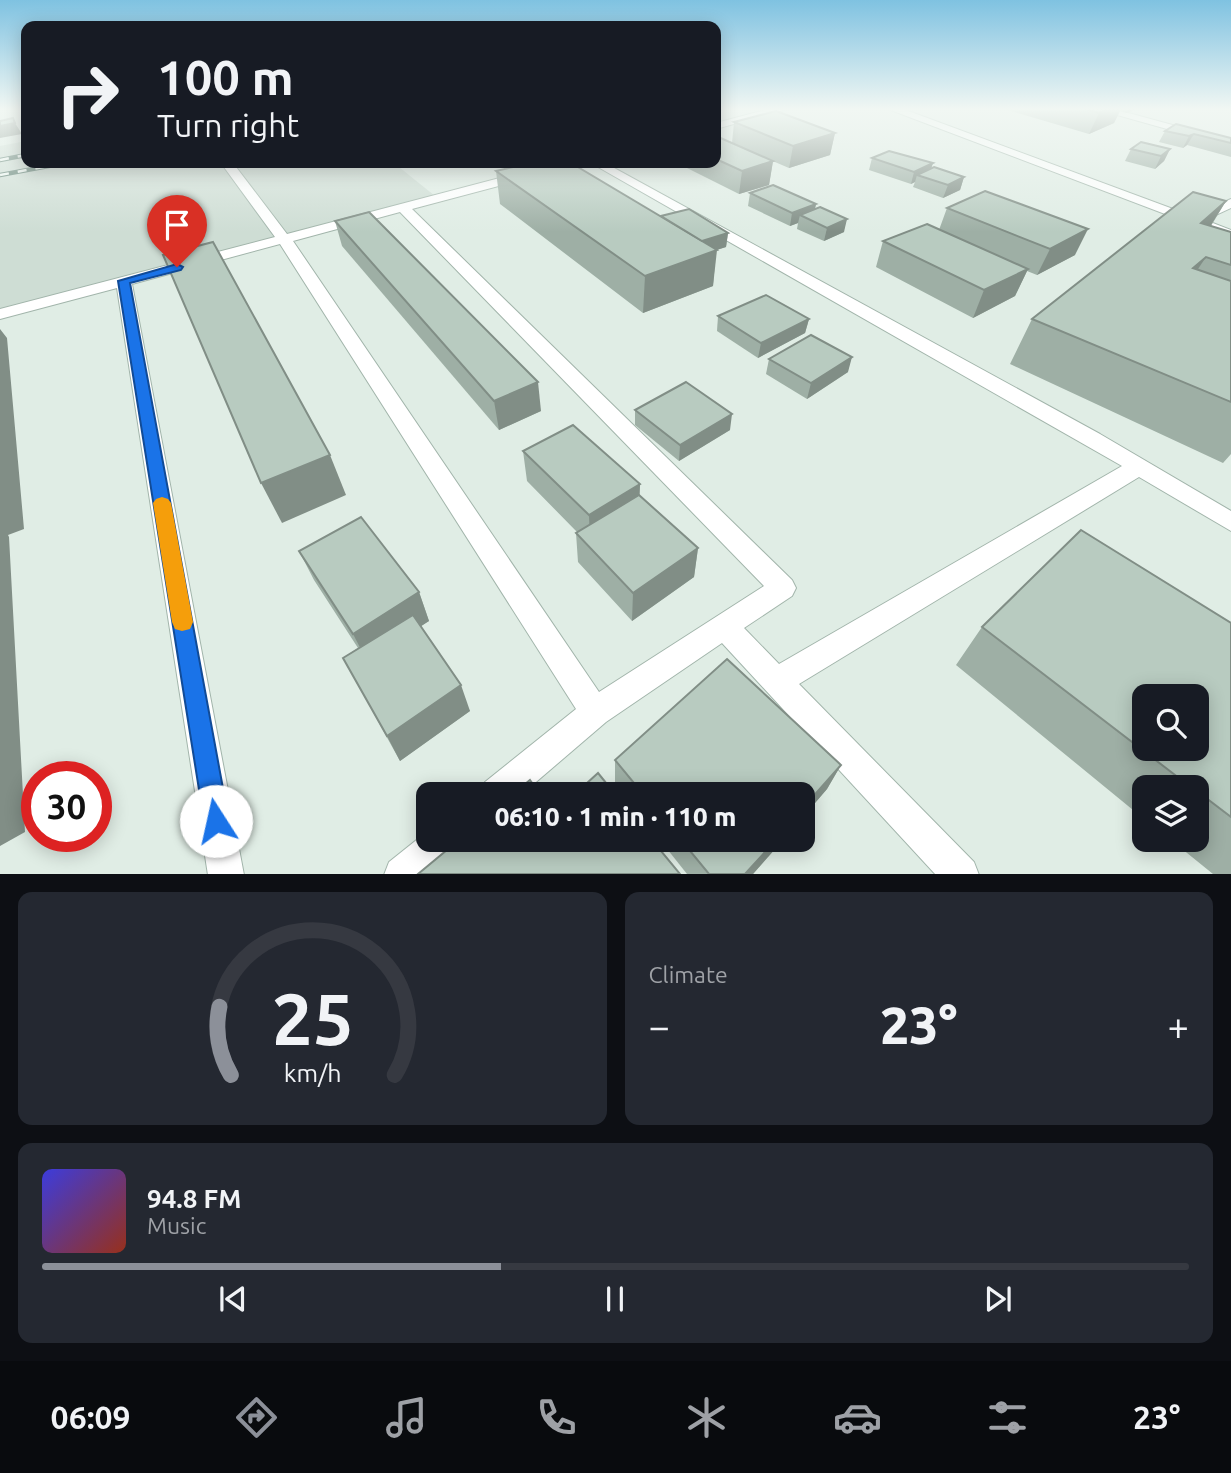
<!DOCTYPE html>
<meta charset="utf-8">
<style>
body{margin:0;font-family:Ubuntu,sans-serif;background:#242831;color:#f1f3f6;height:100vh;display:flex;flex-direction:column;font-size:26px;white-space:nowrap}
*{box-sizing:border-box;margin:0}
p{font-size:23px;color:#9ea1a6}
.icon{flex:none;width:38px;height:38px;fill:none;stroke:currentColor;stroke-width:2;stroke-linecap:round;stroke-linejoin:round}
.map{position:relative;height:874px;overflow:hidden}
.details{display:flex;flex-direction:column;gap:18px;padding:18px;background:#0d0f14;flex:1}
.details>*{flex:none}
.top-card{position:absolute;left:21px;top:21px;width:700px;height:147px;border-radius:14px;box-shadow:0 4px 18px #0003;background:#171b24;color:#f1f3f6;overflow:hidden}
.fabs{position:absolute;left:1132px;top:684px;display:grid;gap:14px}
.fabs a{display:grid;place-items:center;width:77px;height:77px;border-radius:14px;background:#171b24;box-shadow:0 4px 18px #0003;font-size:35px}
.speed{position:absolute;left:21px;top:761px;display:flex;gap:14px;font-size:35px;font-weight:700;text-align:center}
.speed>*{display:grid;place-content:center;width:91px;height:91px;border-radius:50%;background:#171b24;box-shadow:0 4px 18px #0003;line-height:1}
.speed .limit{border:10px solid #d22;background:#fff;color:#111}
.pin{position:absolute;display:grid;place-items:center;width:60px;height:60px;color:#fff;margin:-72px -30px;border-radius:50% 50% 50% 0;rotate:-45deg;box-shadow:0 0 7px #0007}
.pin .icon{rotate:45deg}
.me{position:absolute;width:77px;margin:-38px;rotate:350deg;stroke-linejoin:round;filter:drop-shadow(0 0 5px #0008)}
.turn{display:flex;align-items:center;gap:24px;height:147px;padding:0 21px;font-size:32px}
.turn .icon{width:91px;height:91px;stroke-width:2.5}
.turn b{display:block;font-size:49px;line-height:60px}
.big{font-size:52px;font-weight:800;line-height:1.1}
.details .tile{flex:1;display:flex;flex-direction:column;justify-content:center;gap:10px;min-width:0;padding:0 24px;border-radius:14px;background:#242831}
.details .dial{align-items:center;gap:0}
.dial svg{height:182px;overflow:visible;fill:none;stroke:#363941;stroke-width:7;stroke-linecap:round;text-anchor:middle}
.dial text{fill:#f1f3f6;stroke:none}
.song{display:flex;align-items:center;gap:21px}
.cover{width:84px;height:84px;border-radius:10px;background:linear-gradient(135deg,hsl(240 70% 55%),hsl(10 70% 35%))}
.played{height:7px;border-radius:4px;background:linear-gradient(90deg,#8c9099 40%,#363941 40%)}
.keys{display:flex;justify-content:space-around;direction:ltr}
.heat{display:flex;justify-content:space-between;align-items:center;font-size:38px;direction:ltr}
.details .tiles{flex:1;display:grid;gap:18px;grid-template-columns:1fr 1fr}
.tile:last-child{grid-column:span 2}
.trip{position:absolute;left:416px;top:782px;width:399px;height:70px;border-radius:14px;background:#171b24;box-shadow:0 4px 18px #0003;font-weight:800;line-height:70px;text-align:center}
.dock{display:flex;height:112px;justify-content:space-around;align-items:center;background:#090b0e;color:#9ea1a6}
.dock .icon{width:49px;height:49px}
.dock .on{color:#8c9099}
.dock b{font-size:32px;color:#f1f3f6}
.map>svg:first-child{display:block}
</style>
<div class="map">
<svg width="1231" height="875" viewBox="0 0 1231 875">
<rect width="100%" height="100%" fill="#e0ede5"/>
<!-- built -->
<path fill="#ceddd4" d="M26 141V163H394L440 200 0 318V146Z"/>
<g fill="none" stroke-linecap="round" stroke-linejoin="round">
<defs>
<g id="minor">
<path d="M769 109H787L716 129V123Z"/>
<path d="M888 109H903L1192 216 1231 199V208L1205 220 1231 230V239Z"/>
<path d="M1096 109H1114L1231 141V147Z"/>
<path d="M221 163H233L287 234 557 163H576L574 166 412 209 792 580 796 588 792 596 744 628 779 664 1122 466 591 163H605L1100 434 1231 511V531L1139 477 799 684 974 862 979 875H936L722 643 606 722 522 794H481L485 782 576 709 280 244 132 284 244 875H208L117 288 0 319V309L275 237ZM400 212 764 586 599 692 293 241Z"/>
<path d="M429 830V840H460L455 852 430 875H384L389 862Z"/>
</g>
</defs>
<!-- minor casing -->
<use href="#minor" stroke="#a2b5ab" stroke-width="2"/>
<!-- minor -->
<use href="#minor" fill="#fff" fill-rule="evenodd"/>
<defs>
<g id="rail">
<path d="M0 160 26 155"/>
<path d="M0 175 65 163"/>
</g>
</defs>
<!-- rail casing -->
<use href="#rail" stroke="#597a6d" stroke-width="4.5"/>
<!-- rail -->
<use href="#rail" stroke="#f1f9f4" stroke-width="2.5" stroke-dasharray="9" stroke-linecap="butt"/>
</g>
<!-- wall -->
<g fill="#9eafa5">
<path d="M1004 109H1137L1126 113 1120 111 1114 123 1089 134Z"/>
<path d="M734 122 835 133 830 155 789 168 733 144 773 161 769 185 739 194 677 163H716V136L732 143Z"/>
<path d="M1165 131 1231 138V157L1187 145 1183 148 1159 142Z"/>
<path d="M1131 149H1170L1164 161 1155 169 1125 161Z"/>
<path d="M872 158 933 163 931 168 964 177 960 190 943 198 913 187 915 182 911 184 869 170Z"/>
<path d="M496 171 661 217 728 233 726 247 716 250 713 286 643 313 500 204Z"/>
<path d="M750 193 816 204 815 209 844 232 824 241 797 229 798 223 790 226 748 206Z"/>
<path d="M1226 201 1211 226 1231 232V454L1223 463 1010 364 1032 319Z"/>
<path d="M947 208 1075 255 1037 275 1027 271 1015 296 973 318 876 267 883 241 939 230Z"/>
<path d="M335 221 541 411 499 430 342 246Z"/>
<path d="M718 316 809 319 805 333 758 358 717 331Z"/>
<path d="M769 359 848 372 807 399 766 374Z"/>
<path d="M635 410 730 430 679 461 635 425Z"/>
<path d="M523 451 640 484 639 495 698 548 694 577 632 621 578 562 576 533 577 532 527 481Z"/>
<path d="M299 551 419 592 429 621 421 626 470 711 400 761 343 658 358 648 314 580Z"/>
<path d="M1231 623V874H1213L1171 840H1197V788H1144V819L956 665 982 627Z"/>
<path d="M615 760 841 765 827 789 803 817V794H623L615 784Z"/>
<path d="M660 840H783L753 874H687Z"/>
</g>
<!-- shaded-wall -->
<g fill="#818e86">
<path d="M716 109H728L716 112Z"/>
<path d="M1108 109H1121L1114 123 1089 134 1099 113Z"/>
<path d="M1128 109H1137L1126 113Z"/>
<path d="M15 123 22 134 0 138V126Z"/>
<path d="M835 133 830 155 789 168 793 146Z"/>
<path d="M1194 134 1187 145 1183 148 1189 136Z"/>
<path d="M1170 149 1164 161 1155 169 1161 156Z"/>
<path d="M773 161 769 185 739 194 742 171Z"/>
<path d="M933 163 929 175H917L915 182 911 184 914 172Z"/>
<path d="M964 177 960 190 943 198 948 185Z"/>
<path d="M1226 201 1201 241V223Z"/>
<path d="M816 204 813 217 800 215 798 223 790 226 792 213Z"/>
<path d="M847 219 844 232 824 241 827 228Z"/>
<path d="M1088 229 1075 255 1037 275 1050 249Z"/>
<path d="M728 233 726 247 698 256 699 242Z"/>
<path d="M717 250 713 286 643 313 645 276Z"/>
<path d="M1206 257 1178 299 1193 268Z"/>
<path d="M1028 269 1015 296 973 318 984 290Z"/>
<path d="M809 319 805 333 758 358 761 343Z"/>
<path d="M0 329 7 338 24 529 8 535 9 537 25 832 0 846Z"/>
<path d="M852 357 848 372 807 399 811 383Z"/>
<path d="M538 382 541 411 499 430 494 401Z"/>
<path d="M732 414 730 430 679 461 680 445Z"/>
<path d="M330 455 346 495 282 523 261 483Z"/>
<path d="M640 484 639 513 590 544 589 515Z"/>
<path d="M698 548 694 577 632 621 633 593Z"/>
<path d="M419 592 429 621 367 661 353 634Z"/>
<path d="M461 685 470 711 400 761 387 736Z"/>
<path d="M841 765 827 789 803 817V808Z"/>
<path d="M776 840H783L753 874H745Z"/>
</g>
<!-- building -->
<g fill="#b8cbc0" stroke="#818e86" stroke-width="2" fill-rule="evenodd">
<path d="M1086 109H1108L1099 113Z"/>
<path d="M776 111 835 133 793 146 734 122Z"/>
<path d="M13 118 15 123 0 126V121Z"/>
<path d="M1176 124 1231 138V143L1194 134 1189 136 1165 131Z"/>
<path d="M716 136 773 161 742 171 716 159Z"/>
<path d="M1141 142 1170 149 1161 156 1131 149Z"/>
<path d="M889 151 933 163 914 172 872 158Z"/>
<path d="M530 163H571L717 250 645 276 496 171Z"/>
<path d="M934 167 964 177 948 185 917 175Z"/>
<path d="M773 185 816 204 792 213 750 193Z"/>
<path d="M985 191 1088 229 1050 249 947 208Z"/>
<path d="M1193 192 1226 201 1201 223 1231 232V265L1206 257 1193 268 1231 281V402L1032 319Z"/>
<path d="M820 207 847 219 827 228 800 215Z"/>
<path d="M689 209 728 233 702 241 661 216Z"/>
<path d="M369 212 538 382 494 401 335 221Z"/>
<path d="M927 224 1028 269 984 290 883 241Z"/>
<path d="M213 242 330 455 261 483 163 255Z"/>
<path d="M766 295 809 319 761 343 718 316Z"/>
<path d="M811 335 852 357 811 383 769 359Z"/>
<path d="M686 382 732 414 680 445 635 410Z"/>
<path d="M573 425 640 484 589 515 523 451Z"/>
<path d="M639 495 698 548 633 593 576 533Z"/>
<path d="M361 517 419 592 353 634 299 551Z"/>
<path d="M1081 530 1231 623V817L1197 791V788H1192L982 627ZM1144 696H1197V749H1144Z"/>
<path d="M413 615 461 685 387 736 343 658Z"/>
<path d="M727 659 841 765 803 808V794H643L615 760Z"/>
<path d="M598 773 615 794H575Z"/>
<path d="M530 780 540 794H513Z"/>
<path d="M459 840H652L680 874H418Z"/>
<path d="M681 840H776L745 874H709Z"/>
</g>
<!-- sky -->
<linearGradient id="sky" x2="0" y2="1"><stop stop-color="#7fc2e1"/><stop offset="0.47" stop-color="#f1f7f3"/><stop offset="1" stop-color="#f1f7f3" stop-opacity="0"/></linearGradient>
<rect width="1231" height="232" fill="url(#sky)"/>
<!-- route -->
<path fill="#1a73e8" stroke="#114b97" stroke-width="2" d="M177 264 183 267 181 270 130 283 229 821 225 830 216 833 207 830 204 821 118 281Z"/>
<!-- slow -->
<path fill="#f59e0b" d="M162 497 168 499 171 503 193 622 190 629 182 631 175 629 172 622 153 503 156 499Z"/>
</svg>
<div class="fabs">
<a><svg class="icon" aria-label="search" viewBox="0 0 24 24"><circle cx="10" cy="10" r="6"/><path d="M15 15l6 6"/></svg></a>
<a><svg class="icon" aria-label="layers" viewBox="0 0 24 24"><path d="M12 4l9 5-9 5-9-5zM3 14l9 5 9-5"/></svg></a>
</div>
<div class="speed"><div class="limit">30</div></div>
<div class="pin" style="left:177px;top:267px;background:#d93025"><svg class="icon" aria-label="arrive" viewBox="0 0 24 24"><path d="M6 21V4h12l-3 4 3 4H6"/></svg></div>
<svg class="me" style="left:216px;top:821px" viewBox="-20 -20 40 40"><circle r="19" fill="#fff"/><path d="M0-13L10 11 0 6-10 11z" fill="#1a73e8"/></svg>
<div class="trip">06:10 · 1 min · 110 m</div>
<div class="top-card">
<div class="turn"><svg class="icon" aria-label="right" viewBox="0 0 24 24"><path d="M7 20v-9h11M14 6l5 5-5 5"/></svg><div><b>100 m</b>Turn right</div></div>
</div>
</div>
<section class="details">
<div class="tiles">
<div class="tile dial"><svg viewBox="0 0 100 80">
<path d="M14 69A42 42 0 1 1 86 69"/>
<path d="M14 69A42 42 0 0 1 9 39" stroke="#8c9099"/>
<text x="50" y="56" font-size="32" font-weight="700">25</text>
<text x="50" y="72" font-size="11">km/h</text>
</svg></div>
<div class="tile"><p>Climate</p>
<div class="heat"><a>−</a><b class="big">23°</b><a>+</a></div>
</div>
<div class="tile">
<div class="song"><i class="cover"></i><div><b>94.8 FM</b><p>Music</p></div></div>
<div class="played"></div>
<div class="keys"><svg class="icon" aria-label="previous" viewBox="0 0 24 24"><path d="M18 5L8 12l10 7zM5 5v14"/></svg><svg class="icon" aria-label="pause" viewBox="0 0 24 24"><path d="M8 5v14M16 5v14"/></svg><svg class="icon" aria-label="next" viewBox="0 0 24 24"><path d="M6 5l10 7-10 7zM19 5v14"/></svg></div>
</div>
</div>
</section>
<nav class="dock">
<b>06:09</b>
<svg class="icon on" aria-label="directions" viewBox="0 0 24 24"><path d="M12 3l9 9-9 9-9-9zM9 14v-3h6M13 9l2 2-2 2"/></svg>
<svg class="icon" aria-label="music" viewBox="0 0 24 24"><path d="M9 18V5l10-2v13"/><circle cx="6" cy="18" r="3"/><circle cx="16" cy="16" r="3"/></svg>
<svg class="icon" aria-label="phone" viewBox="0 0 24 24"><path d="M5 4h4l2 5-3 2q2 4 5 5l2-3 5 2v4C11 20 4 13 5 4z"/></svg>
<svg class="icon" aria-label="climate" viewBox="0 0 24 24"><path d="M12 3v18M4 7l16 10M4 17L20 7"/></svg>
<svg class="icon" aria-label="car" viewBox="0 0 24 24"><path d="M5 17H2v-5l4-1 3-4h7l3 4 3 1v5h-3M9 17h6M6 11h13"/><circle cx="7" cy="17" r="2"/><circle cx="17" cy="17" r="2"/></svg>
<svg class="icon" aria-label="filters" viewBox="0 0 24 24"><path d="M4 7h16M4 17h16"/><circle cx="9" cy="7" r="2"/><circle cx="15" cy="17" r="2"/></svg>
<b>23°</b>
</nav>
